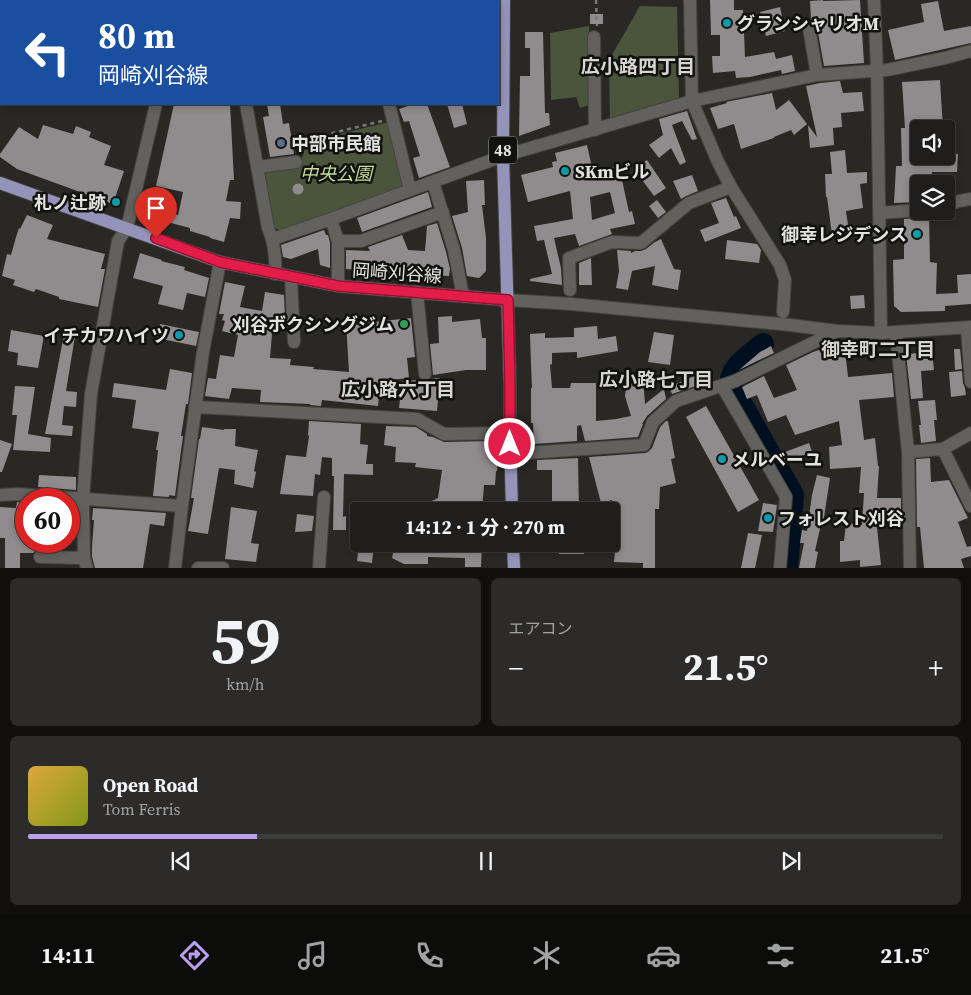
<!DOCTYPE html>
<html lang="ja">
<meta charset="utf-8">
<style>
body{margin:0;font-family:"Source Serif 4","Noto Sans JP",serif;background:#2c2b29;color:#f1f3f6;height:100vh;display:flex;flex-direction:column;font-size:19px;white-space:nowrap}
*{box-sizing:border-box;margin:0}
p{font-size:16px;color:#a1a2a3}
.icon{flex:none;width:28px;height:28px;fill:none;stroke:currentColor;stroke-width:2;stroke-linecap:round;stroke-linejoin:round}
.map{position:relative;height:568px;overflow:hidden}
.side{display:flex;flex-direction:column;gap:10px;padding:10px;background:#11100f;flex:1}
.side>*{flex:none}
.guide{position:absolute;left:0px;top:0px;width:500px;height:105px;box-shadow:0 2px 8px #0003,0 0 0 1px #3c3c3b;background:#1a4fa0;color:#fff;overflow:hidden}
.controls{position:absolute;left:910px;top:120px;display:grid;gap:10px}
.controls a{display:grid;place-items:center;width:45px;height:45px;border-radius:5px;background:#1f1e1c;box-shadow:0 2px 8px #0003,0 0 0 1px #3c3c3b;font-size:25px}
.speed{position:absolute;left:15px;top:488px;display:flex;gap:10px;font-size:25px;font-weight:700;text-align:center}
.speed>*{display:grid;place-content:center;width:65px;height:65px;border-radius:50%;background:#1f1e1c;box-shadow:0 2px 8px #0003,0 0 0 1px #3c3c3b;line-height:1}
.speed .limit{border:8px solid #d22;background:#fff;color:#111}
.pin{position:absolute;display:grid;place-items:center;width:42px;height:42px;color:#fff;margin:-51px -21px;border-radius:50% 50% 50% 0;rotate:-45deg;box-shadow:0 0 5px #0007}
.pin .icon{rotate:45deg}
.me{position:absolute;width:55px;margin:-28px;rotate:0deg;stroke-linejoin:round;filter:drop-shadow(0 0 4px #0008)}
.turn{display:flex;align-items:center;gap:18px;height:105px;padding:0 15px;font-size:22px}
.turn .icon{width:65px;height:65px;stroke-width:2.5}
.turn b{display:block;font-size:35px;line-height:42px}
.big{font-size:38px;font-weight:700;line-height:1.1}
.side .card{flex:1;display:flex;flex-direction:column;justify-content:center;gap:8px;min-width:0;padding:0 18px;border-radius:8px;background:#2c2b29}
.side .dial{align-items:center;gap:0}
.dial b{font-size:65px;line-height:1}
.song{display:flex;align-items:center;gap:15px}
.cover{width:60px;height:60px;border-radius:8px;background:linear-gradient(135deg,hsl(40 70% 55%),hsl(70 70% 35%))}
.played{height:5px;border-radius:2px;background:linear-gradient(90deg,#bca0f2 25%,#3c3c3b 25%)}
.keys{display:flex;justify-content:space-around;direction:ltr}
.heat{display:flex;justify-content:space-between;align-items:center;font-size:28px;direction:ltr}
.side .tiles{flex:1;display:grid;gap:10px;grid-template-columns:1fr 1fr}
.card:last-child{grid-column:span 2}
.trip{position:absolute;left:350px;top:502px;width:270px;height:50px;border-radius:5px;background:#1f1e1c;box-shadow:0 2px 8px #0003,0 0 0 1px #3c3c3b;font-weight:700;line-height:50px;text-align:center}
.dock{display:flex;height:80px;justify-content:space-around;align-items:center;background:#0c0c0b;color:#a1a2a3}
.dock .icon{width:35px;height:35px}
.dock .selected{color:#bca0f2}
.dock b{font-size:22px;color:#f1f3f6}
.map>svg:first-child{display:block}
</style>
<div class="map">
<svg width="971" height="568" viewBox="0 0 971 568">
<rect width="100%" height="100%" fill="#292825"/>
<!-- green -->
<g fill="#4b553c">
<path d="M640 6 677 7 679 99 610 118 609 60Z"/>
<path d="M589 26V105L580 108 576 97 551 100 550 33Z"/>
<path d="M389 122 405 188 283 231 274 228 264 172 300 164 307 142Z"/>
</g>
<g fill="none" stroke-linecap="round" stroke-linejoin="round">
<!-- river -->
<path stroke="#000f20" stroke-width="22" d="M763 344C751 354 728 368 731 385L793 495 787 568"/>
</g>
<!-- building -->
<g fill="#908b8c" fill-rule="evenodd">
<path d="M710 0H734V10H743L745 57 774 52 776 59 792 55 795 71 782 74 781 70 750 77 736 78 735 71 713 73 712 56H720V35H711Z"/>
<path d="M823 0V1L860 0 864 63 824 66 817 27 815 22 811 20 810 1Z"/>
<path d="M938 1 944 31 971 26V43L895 60 888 30 924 22 921 4Z"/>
<path d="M780 7 785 31 766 36 760 12Z"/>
<rect x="590" y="14" width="13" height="10"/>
<path d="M525 32H543L545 113H549L550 125 519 136 520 76H530V48H525Z"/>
<path d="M940 80 943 129H919V156H946V154H958L957 172H932L931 184H919V202L894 203 896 166H902L901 128H905L902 82Z"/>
<path d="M840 81 843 93 862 92 864 111 841 113 842 127 833 128 834 145 810 148 808 125 817 137 806 86 820 83Z"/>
<path d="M772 93 776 110 789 100 807 124 794 135 791 130 774 137V138L741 149 734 124 718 129 710 108 727 103 726 102Z"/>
<path d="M174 104H230L234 180H230L226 201 241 202 240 219 230 218 224 242 210 238V237L190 231V228L167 222 169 212 178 215 183 192 156 186Z"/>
<path d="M267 104H280L283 124 289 123 294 154 270 157 263 117 269 116Z"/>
<path d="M414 104H427L450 167 419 178 413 158 420 156 409 121 404 122 399 109Z"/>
<path d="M447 104H462L467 124 454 128Z"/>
<path d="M687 111 697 139 692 140 682 121 672 125 686 162 680 165 671 148 659 158 649 145 663 135 659 119Z"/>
<path d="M43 125 73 134 76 126 91 132 89 137 111 146 104 165 124 171 113 204 17 169 0 157V154L19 127 38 139Z"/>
<path d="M587 145 593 172 619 166 629 212 632 211 635 224 610 229 612 234 579 246 575 234 554 238 561 268 562 285 530 281V279L552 274 544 240 537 241 534 226 573 219 570 191 528 202 521 175 553 167 552 162 557 161 555 153ZM610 192 615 213 592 220 590 197Z"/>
<path d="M845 150 847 173 867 172V183L860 184 863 208 846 211 849 232 832 235 827 197H826L825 174H832L830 152Z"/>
<path d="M647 160 666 188 654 196 634 169Z"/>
<path d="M692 175 698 191 686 196 681 199 673 181Z"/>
<path d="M484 180 485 205H482L486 238V271L479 278 467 276 462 248 452 216 468 212 466 181Z"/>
<circle cx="298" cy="189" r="5.5"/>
<path d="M428 192 432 207 362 232 357 218Z"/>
<path d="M726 198 734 217 736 216 741 228 705 242 700 230 719 223 711 203Z"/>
<path d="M657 200 666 212 658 218 649 206Z"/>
<path d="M926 213H929L930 262 937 263 936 294 958 293 957 275 971 274V304L945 306V311L901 312 894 306 893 260 904 259V219L920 218 924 216Z"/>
<path d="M27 215 53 225 47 239 105 254 101 269H105L98 307 59 299V297L36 289 34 292 13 285 15 280 2 276 7 254 11 255 16 237 19 228 20 229Z"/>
<path d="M437 223 446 252 450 269 449 276 346 269V250L370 251 368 247 402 235 408 250 425 251 427 226Z"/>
<path d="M324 230 326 235H328L330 242V268L320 265 318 249 291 259 283 257 281 245Z"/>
<path d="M661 239 674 269 681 270 678 290 652 285 655 266 632 271 628 290 616 288 619 271 617 250 631 251V253L635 251H641L646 249 655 242Z"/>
<path d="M727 240 757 244 761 250 759 263 725 259Z"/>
<path d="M140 253 162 260 161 261 185 267 184 270 209 278 205 297 187 293 183 310 158 304 163 286 133 278Z"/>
<path d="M591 258 592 285H579V263Z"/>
<path d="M225 282 245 286 240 307 262 311 265 292 284 295 285 319 273 321 270 358 291 359 290 365 314 367 313 369 349 372 346 322 373 320V322L411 318 415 357 407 358 409 378 381 381 378 406 322 400 321 406 310 405V404L260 402 261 390 232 388 229 399 205 396 208 378 216 379 220 355 234 357 238 335 222 331 225 321 222 320 224 314H219Z"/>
<path d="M864 295 865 308 851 309 850 296Z"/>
<path d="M452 316V322L480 319 482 338H486V370H466L433 375 430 344 439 343 438 317Z"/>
<path d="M160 324 199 332 196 346 157 338Z"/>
<path d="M597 326 598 339 616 336 618 351 577 358V352L552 353V364L550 365 552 388H570L571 383H596V421L616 419 631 416 625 396 628 375 643 378 645 404 664 389 666 399 647 416 642 424H643L638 437 585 441 581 425 577 426V441L534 444 533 423H531V388H532L531 364 530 334 545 333V338L574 337V328Z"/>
<path d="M65 329 76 330 66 391 77 392 76 407 64 406 62 425 73 426 72 436 45 434Z"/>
<path d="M11 330 44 336 38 368 17 365 18 353 8 351Z"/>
<path d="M654 332 674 335 670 365 648 362Z"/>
<path d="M771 346 774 353 739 370 760 352Z"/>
<path d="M822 349 823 353 845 350 848 377 892 373 894 397 859 400 864 440 875 438 878 466H879L877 498H901V519L876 518 881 565 860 567V560L840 562V541H844L846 523 862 525 864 493H859L861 467 830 469 829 447 842 445 839 421 795 435 786 415 768 422 757 395 747 399 742 387 764 376 774 398 797 390 786 365 813 352Z"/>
<path d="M954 349H960L962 369 955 370Z"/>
<path d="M932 352 934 370 921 371 923 398 911 399 906 354Z"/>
<path d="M170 369 192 373 188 404H186L181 436H183L175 496 169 495V497L153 496 158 450H156L159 432 132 428 136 400 112 397 114 383 166 390Z"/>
<path d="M962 371 963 383 965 388 966 395 951 397 949 372Z"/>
<path d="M701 373 705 383 672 394 669 387Z"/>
<path d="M440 378 437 411 399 408 402 381 420 380 425 382 431 379Z"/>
<path d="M15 386 35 387 28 434 51 438 50 452 13 450 17 415H12Z"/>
<path d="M935 400 937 420H934L936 441 921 443 919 425H921L918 401Z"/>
<path d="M706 406 759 500 738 512 686 417Z"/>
<path d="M309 421 361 424 360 444 368 445 366 464H373V475L344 474 343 517 346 516V530H333L334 476H332V458L322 457 320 475 315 474 313 496 280 494 286 455 306 457 309 436 308 435Z"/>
<path d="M666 421H668L675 458 671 459 676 483 660 487 659 509H655V568H643V563L614 562 616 540H613L612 500 601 503 589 457 645 453 648 452 652 448 660 427Z"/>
<path d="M386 426 416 427 427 434V436L433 437 444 442 493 441V461H498L497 471H496L495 485H484L482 511H411L438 498 442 470 415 467 416 463 395 462 396 447 384 445Z"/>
<path d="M202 427 224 430V429H236L235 446 258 450 254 471 256 472 253 488 234 484 235 470 219 468 208 534 188 531 194 498H191L199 439H200Z"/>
<path d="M0 440 12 444 2 472H0Z"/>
<path d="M809 443 812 452 780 464 777 455Z"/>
<path d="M578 458 579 511H552V470H537V460Z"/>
<path d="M930 458 931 482 949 480 968 518 958 522 967 547 971 546V556L961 559 964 568H924L920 527H917L916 459Z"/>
<path d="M39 475 76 477V490L38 487Z"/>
<path d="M817 475 830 478 823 524H821L815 551 818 552 815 568H799L804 543H800L802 530 807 531 812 495Z"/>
<path d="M17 502 26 503 25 538H26V541H48V549L37 550 33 553H20V568H5V538H0V507L16 508Z"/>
<path d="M763 503 777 505 773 532 758 531Z"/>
<path d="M231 507 257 511 251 543 259 544 256 562 225 559Z"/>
<path d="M93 508 166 513 164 526 150 524 143 568H95L92 557V546L94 520H92Z"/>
<path d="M297 514 314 516 312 531 295 532Z"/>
<path d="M748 533 762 535 755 568H741Z"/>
<path d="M359 544H374L372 563 357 561Z"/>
<path d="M395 544H482L481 567H465V558L428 557V564H404L392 558Z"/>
<path d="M559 544H585L584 554H559Z"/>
</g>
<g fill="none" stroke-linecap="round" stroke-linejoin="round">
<defs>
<g id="minor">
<path d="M232 0V1"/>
<path d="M363 0V1"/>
<path d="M874 0 877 70 881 333"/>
<path d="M47 1V0"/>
<path d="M173 1V0"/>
<path d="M332 1 335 0"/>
<path d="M809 28 817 75"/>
<path d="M0 37H1"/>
<path d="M594 37 595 130"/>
<path d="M246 104 268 228C274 242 276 258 275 274"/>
<path d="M389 104 410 190"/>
<path d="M258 167 296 162"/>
<path d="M433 182 454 250 463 296"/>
<path d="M731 187 780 265 785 280 783 312"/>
<path d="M946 206 959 201 971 199"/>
<path d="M880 213 919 210"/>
<path d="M331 219 338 241V286"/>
<path d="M273 239 331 219 503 156 692 101 817 75 887 70 945 58 971 51"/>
<path d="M338 241H361L443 212"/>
<path d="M291 277 294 342"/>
<path d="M570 290 569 258 612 242 641 243 689 203 731 187 718 162 692 101 690 0"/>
<path d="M417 292 425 374"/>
<path d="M508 300 571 304 790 325 837 331 881 333 971 327"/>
<path d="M967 328 971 382"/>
<path d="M896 333 908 452 910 568"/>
<path d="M722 386 786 497 780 568"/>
<path d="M195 407 417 419 444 434 510 433"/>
<path d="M943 449 971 433"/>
<path d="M908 452 943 449 971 506"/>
<path d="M511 454 644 445 653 422 676 401 735 381 837 331"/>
<path d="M0 495 18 494 182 506 175 568"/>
<path d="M182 506 203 352 220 262"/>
<path d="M40 557 84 558"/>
<path d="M87 568 84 558 83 499 91 394 118 241 127 228 156 104"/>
<path d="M198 568H223"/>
<path d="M319 568 324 497"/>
</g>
<g id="major">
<path d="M504 0 503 156 510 384V433L512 511"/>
<path d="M0 183 220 262 338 286 508 300"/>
<path d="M513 544 514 568"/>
</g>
</defs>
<!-- minor casing -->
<use href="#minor" stroke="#444340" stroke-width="14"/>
<!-- major casing -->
<use href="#major" stroke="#444340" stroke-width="14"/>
<!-- path -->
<g stroke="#797976" stroke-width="2.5" stroke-dasharray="4 4" stroke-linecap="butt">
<path d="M596 0 597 26"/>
<path d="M653 59V56"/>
<path d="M300 151 304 140 382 121"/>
</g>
<!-- minor -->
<use href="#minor" stroke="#62615d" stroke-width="12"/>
<!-- major -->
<use href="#major" stroke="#9493b9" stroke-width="12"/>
</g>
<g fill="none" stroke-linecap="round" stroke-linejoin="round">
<defs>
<path id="route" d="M156 238 220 262 338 286 508 300 510 384V444"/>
</defs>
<!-- route casing -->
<use href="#route" stroke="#92132f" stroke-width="12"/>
<!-- route -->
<use href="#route" stroke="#e11d48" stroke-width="9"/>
</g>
<!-- markers -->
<g fill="#0f9aa8" stroke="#11110f" stroke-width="2">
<circle cx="727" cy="23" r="5"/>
<circle cx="565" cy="171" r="5"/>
<circle cx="116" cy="202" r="5"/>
<circle cx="917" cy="234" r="5"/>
<circle cx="179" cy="335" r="5"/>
<circle cx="722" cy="459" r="5"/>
<circle cx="768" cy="518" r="5"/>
</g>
<circle fill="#5c6f8a" stroke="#11110f" stroke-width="2" cx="281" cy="143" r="5"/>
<circle fill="#2e9e5b" stroke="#11110f" stroke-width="2" cx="404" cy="324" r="5"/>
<g text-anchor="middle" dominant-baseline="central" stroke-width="5" stroke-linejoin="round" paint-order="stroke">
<!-- shield labels -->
<rect fill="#11110f" stroke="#a4a4a1" stroke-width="1" x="489" y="136.5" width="28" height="27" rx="4"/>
<g font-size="16" font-weight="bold" fill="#e3e3e0">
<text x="503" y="150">48</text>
</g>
<!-- poi labels -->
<g font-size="18" font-weight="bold" fill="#e3e3e0" stroke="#11110f" text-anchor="start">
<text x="737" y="23">グランシャリオM</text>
<text x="291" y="143">中部市民館</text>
<text x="575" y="171">SKmビル</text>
<text x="106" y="202" text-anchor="end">札ノ辻跡</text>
<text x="907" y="234" text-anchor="end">御幸レジデンス</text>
<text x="394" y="324" text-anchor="end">刈谷ボクシングジム</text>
<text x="169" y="335" text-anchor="end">イチカワハイツ</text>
<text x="732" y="459">メルベーユ</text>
<text x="778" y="518">フォレスト刈谷</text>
</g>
<!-- park labels -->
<g font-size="18" font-style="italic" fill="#c3dd9c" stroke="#11110f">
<text x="336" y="173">中央公園</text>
</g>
<!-- street labels -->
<g font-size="18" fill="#e3e3e0" stroke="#11110f">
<text transform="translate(397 273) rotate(4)">岡崎刈谷線</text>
</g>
<!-- neighbourhood labels -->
<g font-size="19" font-weight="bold" fill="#d6d5d0" stroke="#11110f">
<text x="638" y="66">広小路四丁目</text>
<text x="878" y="349">御幸町二丁目</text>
<text x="656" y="379">広小路七丁目</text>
<text x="398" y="389">広小路六丁目</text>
</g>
</g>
</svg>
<div class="controls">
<a><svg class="icon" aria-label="sound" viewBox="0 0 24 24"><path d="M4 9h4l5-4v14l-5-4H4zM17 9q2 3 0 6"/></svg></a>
<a><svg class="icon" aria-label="layers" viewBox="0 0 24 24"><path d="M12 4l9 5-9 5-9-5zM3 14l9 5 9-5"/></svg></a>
</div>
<div class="speed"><div class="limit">60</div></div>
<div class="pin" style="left:156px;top:238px;background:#d93025"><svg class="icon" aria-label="arrive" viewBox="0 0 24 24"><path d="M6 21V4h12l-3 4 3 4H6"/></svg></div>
<svg class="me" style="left:510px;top:444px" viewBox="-20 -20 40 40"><circle r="17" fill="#e11d48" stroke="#fff" stroke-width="3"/><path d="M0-11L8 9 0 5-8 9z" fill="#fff"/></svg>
<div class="trip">14:12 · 1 分 · 270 m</div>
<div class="guide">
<div class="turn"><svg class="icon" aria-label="left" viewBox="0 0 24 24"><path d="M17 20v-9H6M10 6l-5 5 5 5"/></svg><div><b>80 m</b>岡崎刈谷線</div></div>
</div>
</div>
<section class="side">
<div class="tiles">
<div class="card dial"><b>59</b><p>km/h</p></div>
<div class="card"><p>エアコン</p>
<div class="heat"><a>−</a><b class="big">21.5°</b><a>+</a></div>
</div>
<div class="card">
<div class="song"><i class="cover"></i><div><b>Open Road</b><p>Tom Ferris</p></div></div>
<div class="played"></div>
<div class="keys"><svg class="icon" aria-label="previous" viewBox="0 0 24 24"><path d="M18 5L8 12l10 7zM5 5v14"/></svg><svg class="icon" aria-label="pause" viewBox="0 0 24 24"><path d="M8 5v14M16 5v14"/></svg><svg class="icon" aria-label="next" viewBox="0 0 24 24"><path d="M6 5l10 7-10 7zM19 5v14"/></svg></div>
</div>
</div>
</section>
<nav class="dock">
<b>14:11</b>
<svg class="icon selected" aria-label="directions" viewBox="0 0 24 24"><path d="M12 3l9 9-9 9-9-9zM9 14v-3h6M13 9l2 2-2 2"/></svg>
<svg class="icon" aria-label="music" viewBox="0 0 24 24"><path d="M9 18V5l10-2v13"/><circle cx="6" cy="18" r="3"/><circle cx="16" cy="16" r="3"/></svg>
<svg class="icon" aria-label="phone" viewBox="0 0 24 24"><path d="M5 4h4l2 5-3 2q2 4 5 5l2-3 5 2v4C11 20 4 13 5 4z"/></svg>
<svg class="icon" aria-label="climate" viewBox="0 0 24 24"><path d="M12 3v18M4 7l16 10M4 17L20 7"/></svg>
<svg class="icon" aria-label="car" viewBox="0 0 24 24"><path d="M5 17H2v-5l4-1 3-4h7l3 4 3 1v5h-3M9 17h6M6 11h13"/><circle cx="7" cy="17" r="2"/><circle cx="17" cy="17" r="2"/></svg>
<svg class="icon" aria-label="filters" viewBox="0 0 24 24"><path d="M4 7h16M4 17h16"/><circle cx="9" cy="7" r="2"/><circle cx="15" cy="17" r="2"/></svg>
<b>21.5°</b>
</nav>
